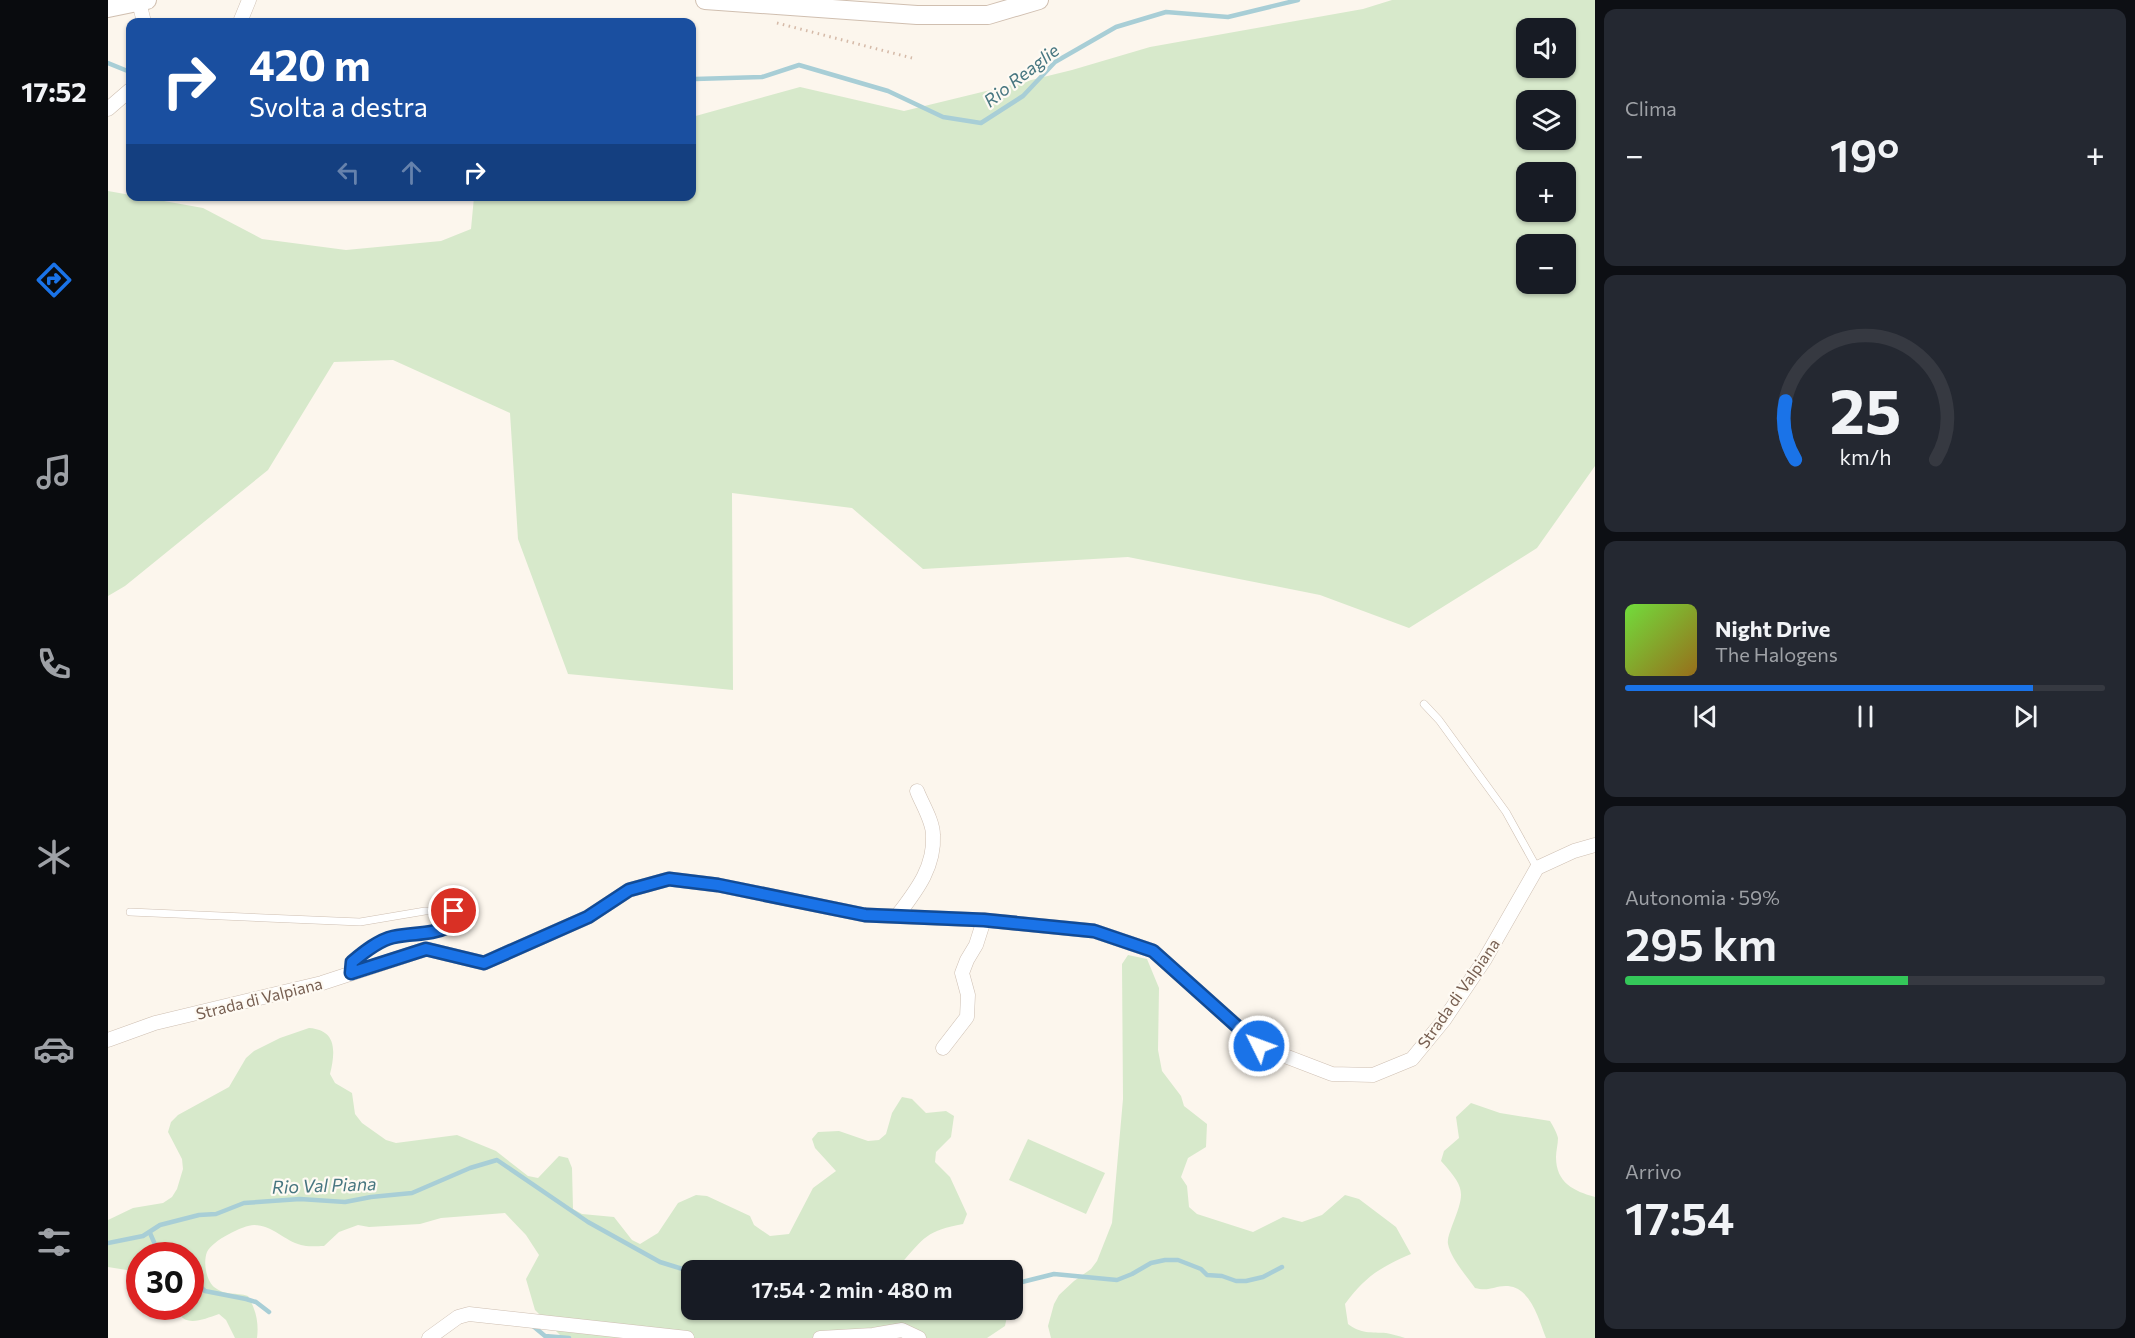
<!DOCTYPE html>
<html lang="it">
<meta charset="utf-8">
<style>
body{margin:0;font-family:Commissioner,sans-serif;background:#242831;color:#f1f3f6;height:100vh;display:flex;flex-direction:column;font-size:22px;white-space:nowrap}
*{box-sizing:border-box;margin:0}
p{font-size:20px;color:#9ea1a6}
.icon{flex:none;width:33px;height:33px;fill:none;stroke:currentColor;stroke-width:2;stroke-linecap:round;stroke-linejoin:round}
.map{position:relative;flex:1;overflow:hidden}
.details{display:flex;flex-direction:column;gap:9px;padding:9px;background:#0d0f14;width:540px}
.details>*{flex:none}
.top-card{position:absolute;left:18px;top:18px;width:570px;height:183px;border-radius:12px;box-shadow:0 2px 4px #0004;background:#1a4fa0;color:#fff;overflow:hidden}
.tools{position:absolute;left:1408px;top:18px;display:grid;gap:12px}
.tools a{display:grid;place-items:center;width:60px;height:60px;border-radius:12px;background:#171b24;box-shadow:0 2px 4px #0004;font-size:30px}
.speed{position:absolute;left:18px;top:1242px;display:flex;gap:12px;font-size:30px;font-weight:700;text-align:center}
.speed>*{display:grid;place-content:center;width:78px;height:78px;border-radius:50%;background:#171b24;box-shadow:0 2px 4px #0004;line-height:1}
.speed .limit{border:9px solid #d22;background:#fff;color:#111}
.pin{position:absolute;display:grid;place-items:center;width:51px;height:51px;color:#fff;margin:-26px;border:3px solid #fff;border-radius:50%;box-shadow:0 2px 6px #0007}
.me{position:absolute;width:66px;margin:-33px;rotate:312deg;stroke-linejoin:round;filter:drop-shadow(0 0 4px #0008)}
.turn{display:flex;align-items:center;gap:21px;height:126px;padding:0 24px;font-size:27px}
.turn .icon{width:78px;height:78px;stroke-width:2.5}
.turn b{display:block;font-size:42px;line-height:51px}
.lanes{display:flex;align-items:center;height:57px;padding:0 24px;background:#0003;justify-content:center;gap:30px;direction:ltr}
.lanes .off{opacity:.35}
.big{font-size:45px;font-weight:600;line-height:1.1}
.details .widget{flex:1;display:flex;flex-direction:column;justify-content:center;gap:9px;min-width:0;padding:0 21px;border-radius:12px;background:#242831}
.details .dial{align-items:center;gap:0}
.dial svg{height:156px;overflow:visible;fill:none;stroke:#363941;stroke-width:7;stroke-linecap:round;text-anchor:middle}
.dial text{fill:#f1f3f6;stroke:none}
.song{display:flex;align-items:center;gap:18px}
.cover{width:72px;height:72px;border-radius:9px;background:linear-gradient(135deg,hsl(100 70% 55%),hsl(40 70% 35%))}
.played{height:6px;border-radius:3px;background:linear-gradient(90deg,#1a73e8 85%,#363941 85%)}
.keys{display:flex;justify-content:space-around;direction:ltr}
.heat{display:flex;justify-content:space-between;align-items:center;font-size:33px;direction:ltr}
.charge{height:9px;border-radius:4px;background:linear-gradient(90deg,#34c759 59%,#363941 0)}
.trip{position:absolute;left:573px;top:1260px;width:342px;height:60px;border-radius:12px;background:#171b24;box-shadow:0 2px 4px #0004;font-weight:600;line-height:60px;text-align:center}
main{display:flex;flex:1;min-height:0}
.dock{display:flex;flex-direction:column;width:108px;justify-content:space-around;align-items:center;background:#090b0e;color:#9ea1a6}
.dock .icon{width:42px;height:42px}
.dock .current{color:#1a73e8}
.dock b{font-size:27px;color:#f1f3f6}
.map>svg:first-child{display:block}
</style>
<main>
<nav class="dock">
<b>17:52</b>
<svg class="icon current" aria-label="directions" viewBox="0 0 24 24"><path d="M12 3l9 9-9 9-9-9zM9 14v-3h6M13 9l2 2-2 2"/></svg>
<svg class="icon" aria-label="music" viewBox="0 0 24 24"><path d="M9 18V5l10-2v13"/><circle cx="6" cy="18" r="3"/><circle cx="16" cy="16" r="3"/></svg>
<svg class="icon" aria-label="phone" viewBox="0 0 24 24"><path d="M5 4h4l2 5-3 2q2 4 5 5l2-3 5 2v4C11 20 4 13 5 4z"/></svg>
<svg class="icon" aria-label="climate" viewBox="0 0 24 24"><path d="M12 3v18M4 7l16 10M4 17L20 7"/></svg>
<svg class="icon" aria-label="car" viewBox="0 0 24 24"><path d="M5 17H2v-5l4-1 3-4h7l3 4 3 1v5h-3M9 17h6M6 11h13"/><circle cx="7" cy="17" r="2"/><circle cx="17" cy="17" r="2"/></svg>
<svg class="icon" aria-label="filters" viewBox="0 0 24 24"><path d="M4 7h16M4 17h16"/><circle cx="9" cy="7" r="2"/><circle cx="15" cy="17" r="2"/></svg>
</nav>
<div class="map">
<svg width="1487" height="1338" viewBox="0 0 1487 1338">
<rect width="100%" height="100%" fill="#fcf6ed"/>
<!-- green -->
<g fill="#d7e9cb" fill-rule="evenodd">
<path d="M1284 0H1487V466L1429 548 1301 628 1212 595 1020 557 815 569 744 508 624 493 625 690 460 674 410 539 402 413 285 360 226 362 160 470 17 586 0 596V191L95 208 154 239 238 250 333 241 363 229 366 197 584 196V117L692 87 796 111 964 70 1042 47 1255 9ZM1419 28H1458V68H1419ZM1419 100H1458V140H1419ZM1419 172H1458V212H1419ZM1419 244H1458V284H1419Z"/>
<path d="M1020 955 1039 959 1051 988 1050 1050 1054 1071 1073 1096 1076 1106 1099 1124 1098 1147 1080 1158 1073 1177 1079 1186 1081 1207 1089 1214 1145 1232 1175 1217 1194 1222 1214 1215 1237 1195 1251 1199 1288 1227 1303 1254C1271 1268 1258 1276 1237 1304L1240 1324C1253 1334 1263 1332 1278 1333 1284 1334 1291 1336 1297 1338H943L940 1326 946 1304 951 1295 966 1281 983 1269 989 1261 1004 1223 1015 1099 1014 964Z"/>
<path d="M201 1028C230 1030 227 1053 222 1074L227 1083 244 1093 247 1114 254 1123 278 1140 288 1143 349 1135 388 1151 420 1176 430 1178 451 1156 460 1158 464 1168 465 1209 474 1214 506 1217 524 1240 532 1244 550 1233 570 1203 588 1195 599 1196 642 1216 646 1225 662 1236 681 1234 705 1188 728 1171 707 1148 704 1139 710 1132 731 1131 760 1141 771 1140 778 1134 784 1113 794 1097 804 1099 818 1113 838 1111 846 1116 843 1137 828 1152 827 1162 842 1177 859 1214 855 1224C820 1230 815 1238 793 1264L797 1270H584V1310H897L899 1316 897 1326 879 1338H455L427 1310 418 1279 431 1255 418 1235 397 1213 333 1218 312 1224 261 1227 250 1225 231 1232 216 1246C209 1246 199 1247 193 1245 177 1241 164 1225 146 1225 135 1225 104 1241 99 1252 95 1262 98 1280 106 1287 117 1296 128 1292 140 1296 148 1310 151 1323 149 1338H127L118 1320 111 1314C93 1320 76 1329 67 1307L82 1306V1256H32L31 1272 0 1267V1220L25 1208 55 1203 64 1197 69 1189 75 1169 74 1159 60 1132 63 1122 70 1115 121 1087 138 1058 146 1051 172 1038Z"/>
<path d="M1363 1103 1392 1113 1442 1121C1445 1126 1449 1133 1450 1138 1450 1144 1448 1151 1448 1157 1448 1183 1466 1191 1487 1197V1338H1438C1431 1320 1423 1288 1400 1286 1387 1285 1382 1292 1367 1288 1358 1275 1343 1259 1340 1244 1339 1239 1342 1232 1344 1226 1357 1192 1358 1189 1333 1161L1336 1151 1351 1138 1348 1117Z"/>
<path d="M920 1139 997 1173 978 1214 901 1180Z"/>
</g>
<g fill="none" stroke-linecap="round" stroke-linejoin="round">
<!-- stream -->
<g stroke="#a8ced6" stroke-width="4.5">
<path d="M0 63 22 72"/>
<path d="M584 82 587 79 654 77 691 65 780 91 835 117 873 123 915 96 947 62 1008 27 1058 12 1120 17 1190 0"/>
<path d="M42 1233 52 1256"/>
<path d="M0 1243 35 1236 52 1225 91 1215 108 1214 136 1203 192 1199 237 1202 263 1197 304 1193 362 1168 389 1160 480 1222 552 1262 584 1272"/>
<path d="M657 1270 667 1269 679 1270"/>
<path d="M727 1270 754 1267 764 1270"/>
<path d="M82 1277 97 1291 138 1299 148 1302 161 1312"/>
<path d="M904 1278 914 1282 946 1274 1009 1280 1024 1274 1043 1263 1057 1260H1070L1093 1269 1099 1275 1114 1276 1128 1281H1138L1155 1277 1174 1267"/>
<path d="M425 1326 437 1336 461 1338"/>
</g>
<defs>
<g id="service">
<path d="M1316 704 1331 720 1398 812 1429 868"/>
<path d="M22 912 252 922 317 911H346L342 926C321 936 307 932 285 936 271 939 256 952 244 962L243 973"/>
</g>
<g id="minor">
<path d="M31 2 36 22"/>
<path d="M132 22 141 0"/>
<path d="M0 109 22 90"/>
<path d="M789 916C807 892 827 868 825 835 825 821 814 804 809 791"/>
<path d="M0 1040 47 1023 214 983 318 949 376 963 480 917 521 890 561 879 610 885 757 915 876 920 986 931 1045 951 1151 1046 1224 1074 1265 1075 1304 1059 1336 1020 1377 959 1429 868 1466 851 1487 845"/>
<path d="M835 1048 859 1017 860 995 854 973 859 960 868 945 876 920"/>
<path d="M321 1338 350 1317 361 1314 579 1338"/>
<path d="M712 1338 765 1335 794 1330 811 1338"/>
</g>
<g id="secondary">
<path d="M597 0 809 15H880L931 0"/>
<path d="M0 8 39 0"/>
</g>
</defs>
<!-- service casing -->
<use href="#service" stroke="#cebfb2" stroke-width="8"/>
<!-- minor casing -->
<use href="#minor" stroke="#cebfb2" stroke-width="15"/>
<!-- secondary casing -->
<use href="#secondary" stroke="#d0bfb0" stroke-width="20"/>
<!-- path -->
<path stroke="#d5baa8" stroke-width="3" stroke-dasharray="1.5 4.5" stroke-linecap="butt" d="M669 23 804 58"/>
<!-- service -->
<use href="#service" stroke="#fff" stroke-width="7"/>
<!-- minor -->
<use href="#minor" stroke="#fff" stroke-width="14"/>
<!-- secondary -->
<use href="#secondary" stroke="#fff" stroke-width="18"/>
</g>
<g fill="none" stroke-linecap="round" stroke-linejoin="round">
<defs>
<path id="route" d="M346 911 342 926C321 936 307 932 285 937 271 940 256 952 244 962L243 973 318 949 376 963 480 917 521 890 561 879 610 885 757 915 876 920 986 931 1045 951 1151 1046"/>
</defs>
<!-- route casing -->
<use href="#route" stroke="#114b97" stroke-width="15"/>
<!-- route -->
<use href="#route" stroke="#1a73e8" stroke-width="10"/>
</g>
<g text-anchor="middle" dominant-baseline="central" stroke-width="4.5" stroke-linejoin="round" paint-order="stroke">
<!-- street labels -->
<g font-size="16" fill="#765e50" stroke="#fefaf3">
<text transform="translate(1350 993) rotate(-55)">Strada di Valpiana</text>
<text transform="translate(151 998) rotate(-14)">Strada di Valpiana</text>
</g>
<!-- water labels -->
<g font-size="18" font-style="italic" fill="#477680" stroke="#fefaf3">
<text transform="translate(913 75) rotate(-38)">Rio Reaglie</text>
<text transform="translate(216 1185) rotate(-2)">Rio Val Piana</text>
</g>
</g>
</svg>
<div class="tools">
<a><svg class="icon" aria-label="sound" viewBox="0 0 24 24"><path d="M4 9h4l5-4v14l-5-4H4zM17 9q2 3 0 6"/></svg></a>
<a><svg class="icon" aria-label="layers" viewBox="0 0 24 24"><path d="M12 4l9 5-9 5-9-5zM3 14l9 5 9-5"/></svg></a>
<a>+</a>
<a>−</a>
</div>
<div class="speed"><div class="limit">30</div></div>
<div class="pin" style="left:346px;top:911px;background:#d93025"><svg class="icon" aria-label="arrive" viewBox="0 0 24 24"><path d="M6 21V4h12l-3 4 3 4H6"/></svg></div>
<svg class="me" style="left:1151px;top:1046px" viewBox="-20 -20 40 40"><circle r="17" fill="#1a73e8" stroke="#fff" stroke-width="3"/><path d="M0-11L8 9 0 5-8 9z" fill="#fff"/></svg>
<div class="trip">17:54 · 2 min · 480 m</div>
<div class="top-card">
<div class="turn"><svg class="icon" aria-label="right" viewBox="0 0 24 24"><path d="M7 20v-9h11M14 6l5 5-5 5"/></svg><div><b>420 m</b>Svolta a destra</div></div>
<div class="lanes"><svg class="icon off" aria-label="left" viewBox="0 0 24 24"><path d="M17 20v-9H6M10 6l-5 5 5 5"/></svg><svg class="icon off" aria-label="ahead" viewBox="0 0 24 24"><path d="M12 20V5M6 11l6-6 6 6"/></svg><svg class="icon" aria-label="right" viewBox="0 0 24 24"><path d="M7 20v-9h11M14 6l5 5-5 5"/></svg></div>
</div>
</div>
<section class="details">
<div class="widget"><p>Clima</p>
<div class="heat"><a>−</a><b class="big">19°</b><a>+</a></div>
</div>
<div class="widget dial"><svg viewBox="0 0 100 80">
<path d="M14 69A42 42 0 1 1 86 69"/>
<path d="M14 69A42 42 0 0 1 9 39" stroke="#1a73e8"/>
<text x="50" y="56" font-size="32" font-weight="700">25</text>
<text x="50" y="72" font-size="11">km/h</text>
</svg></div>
<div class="widget">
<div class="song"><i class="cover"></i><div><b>Night Drive</b><p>The Halogens</p></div></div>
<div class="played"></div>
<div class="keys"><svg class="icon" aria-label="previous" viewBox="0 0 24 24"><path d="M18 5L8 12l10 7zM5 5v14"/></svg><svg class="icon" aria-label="pause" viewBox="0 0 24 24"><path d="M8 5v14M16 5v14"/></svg><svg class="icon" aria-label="next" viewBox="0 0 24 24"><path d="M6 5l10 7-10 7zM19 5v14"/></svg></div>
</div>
<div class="widget"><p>Autonomia · 59%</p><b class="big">295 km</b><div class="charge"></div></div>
<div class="widget"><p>Arrivo</p><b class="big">17:54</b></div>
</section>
</main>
